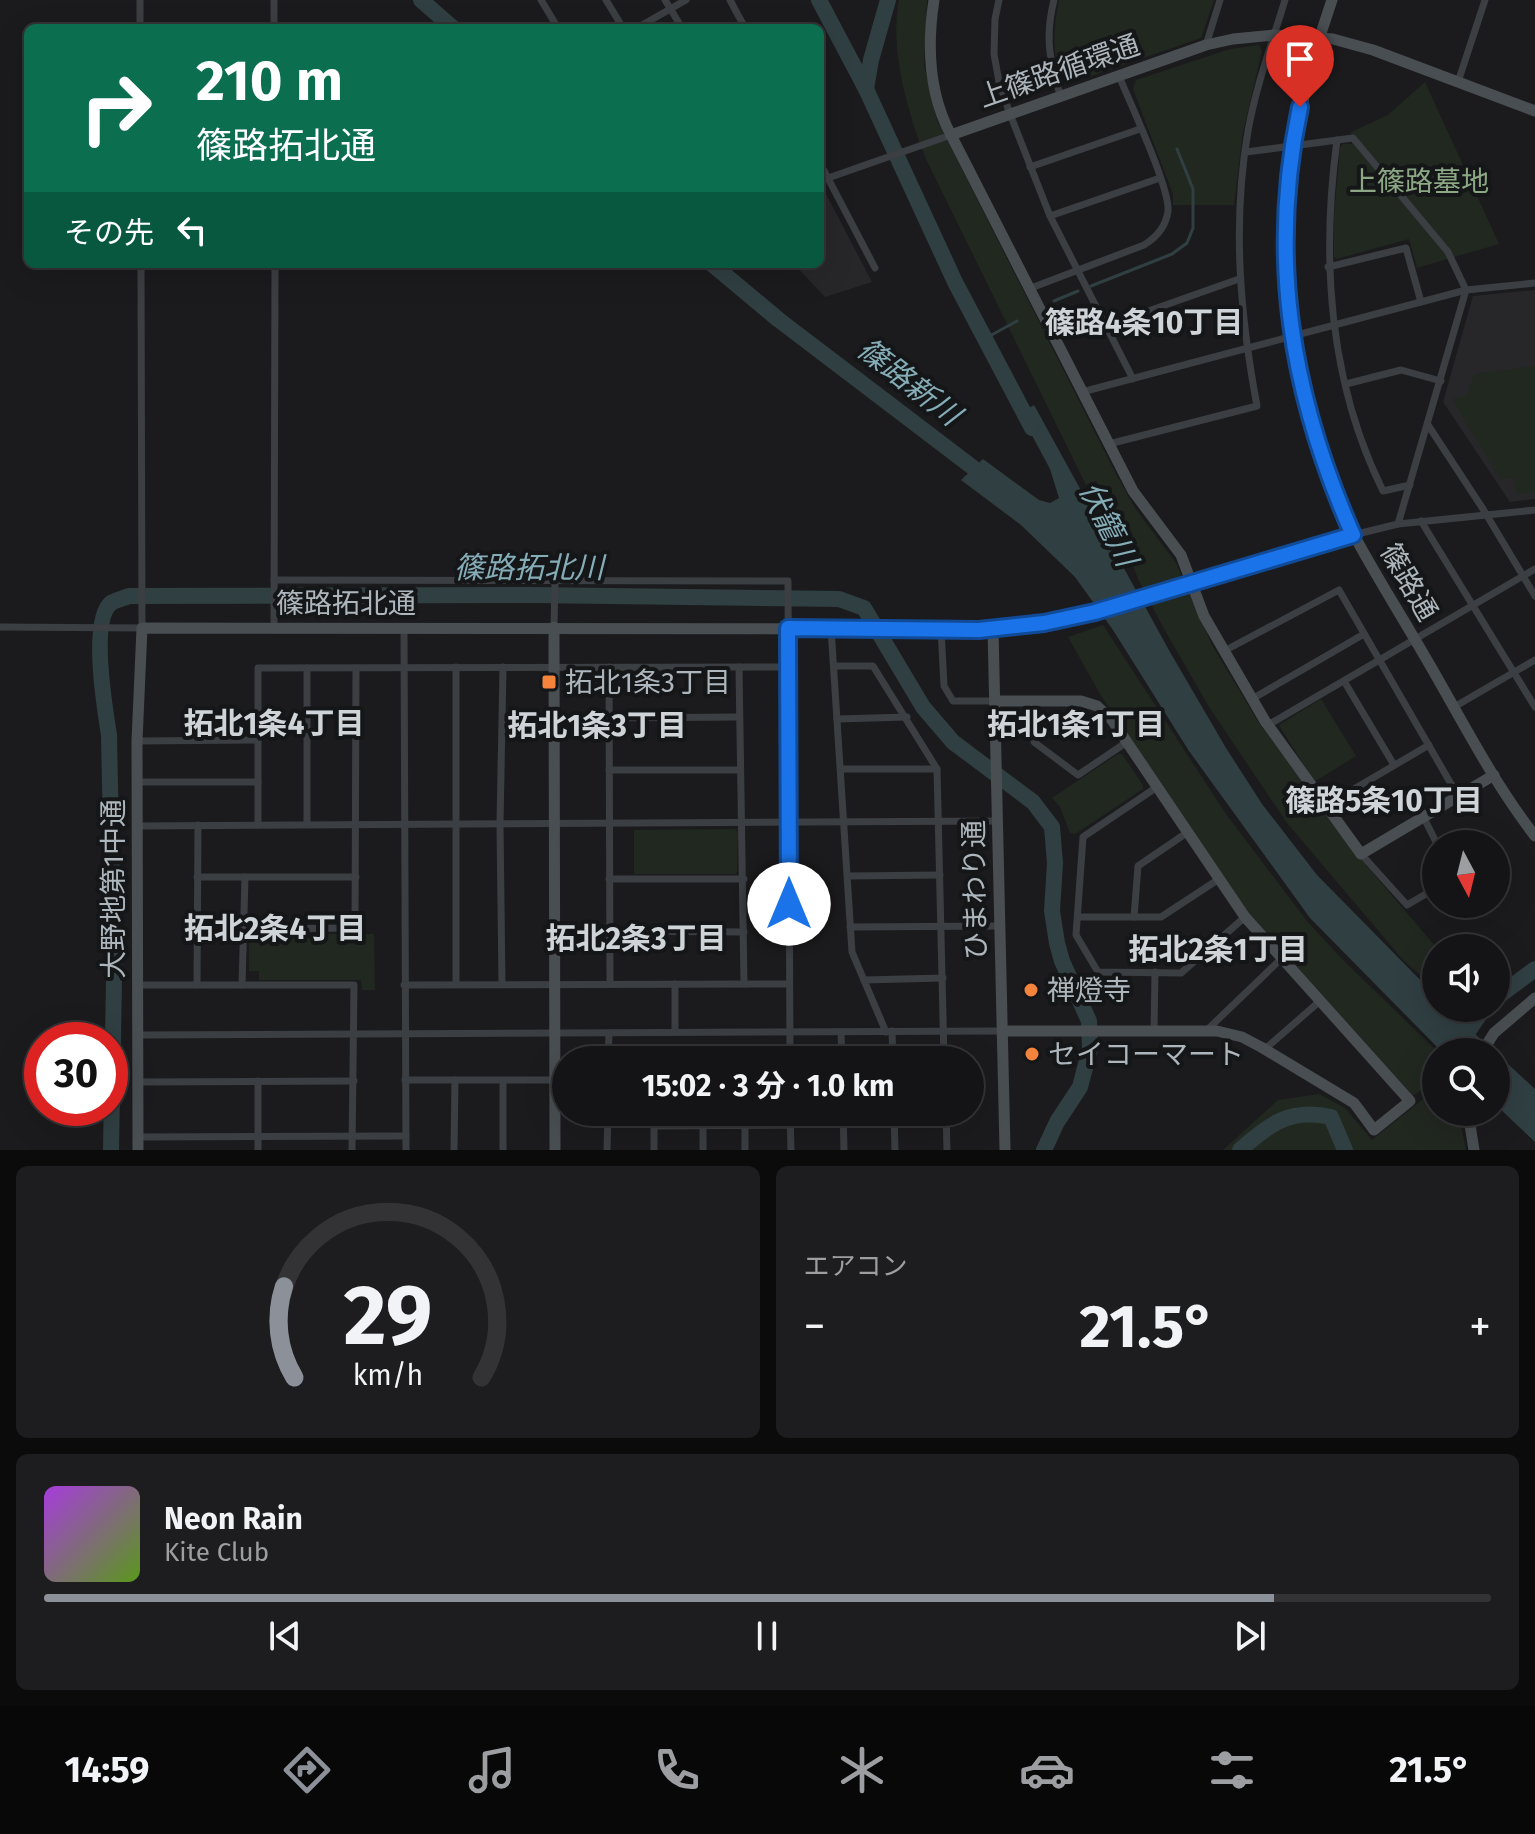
<!DOCTYPE html>
<html lang="ja">
<meta charset="utf-8">
<style>
body{margin:0;font-family:"Fira Sans","Noto Sans JP",sans-serif;background:#1d1d1f;color:#f1f3f6;height:100vh;display:flex;flex-direction:column;font-size:30px;white-space:nowrap}
*{box-sizing:border-box;margin:0}
p{font-size:26px;color:#9d9ea1}
.icon{flex:none;width:44px;height:44px;fill:none;stroke:currentColor;stroke-width:2;stroke-linecap:round;stroke-linejoin:round}
.map{position:relative;height:1150px;overflow:hidden}
.drawer{display:flex;flex-direction:column;gap:16px;padding:16px;background:#0b0b0c;flex:1}
.drawer>*{flex:none}
.top-card{position:absolute;left:24px;top:24px;width:800px;height:244px;border-radius:12px;box-shadow:0 8px 32px #0002,0 0 0 2px #333335;background:#0b6e4f;color:#fff;overflow:hidden}
.needle{width:52px;rotate:173deg}
.fabs{position:absolute;left:1422px;top:830px;display:grid;gap:16px}
.fabs a{display:grid;place-items:center;width:88px;height:88px;border-radius:50%;background:#141416;box-shadow:0 8px 32px #0002,0 0 0 2px #333335;font-size:40px}
.speed{position:absolute;left:24px;top:1022px;display:flex;gap:16px;font-size:40px;font-weight:700;text-align:center}
.speed>*{display:grid;place-content:center;width:104px;height:104px;border-radius:50%;background:#141416;box-shadow:0 8px 32px #0002,0 0 0 2px #333335;line-height:1}
.speed .limit{border:12px solid #d22;background:#fff;color:#111}
.pin{position:absolute;display:grid;place-items:center;width:68px;height:68px;color:#fff;margin:-82px -34px;border-radius:50% 50% 50% 0;rotate:-45deg;box-shadow:0 0 8px #0007}
.pin .icon{rotate:45deg}
.me{position:absolute;width:88px;margin:-44px;rotate:0deg;stroke-linejoin:round;filter:drop-shadow(0 0 6px #0008)}
.turn{display:flex;align-items:center;gap:28px;height:168px;padding:0 40px;font-size:36px}
.turn .icon{width:104px;height:104px;stroke-width:2.5}
.turn b{display:block;font-size:56px;line-height:68px}
.then{display:flex;align-items:center;height:76px;padding:0 40px;background:#0003;gap:16px;font-size:30px}
.big{font-size:60px;font-weight:700;line-height:1.1}
.drawer .card{flex:1;display:flex;flex-direction:column;justify-content:center;gap:12px;min-width:0;padding:0 28px;border-radius:12px;background:#1d1d1f}
.drawer .dial{align-items:center;gap:0}
.dial svg{height:208px;overflow:visible;fill:none;stroke:#333335;stroke-width:7;stroke-linecap:round;text-anchor:middle}
.dial text{fill:#f1f3f6;stroke:none}
.song{display:flex;align-items:center;gap:24px}
.cover{width:96px;height:96px;border-radius:12px;background:linear-gradient(135deg,hsl(280 70% 55%),hsl(90 70% 35%))}
.played{height:8px;border-radius:4px;background:linear-gradient(90deg,#8c9099 85%,#333335 85%)}
.keys{display:flex;justify-content:space-around;direction:ltr}
.heat{display:flex;justify-content:space-between;align-items:center;font-size:44px;direction:ltr}
.drawer .tiles{flex:1;display:grid;gap:16px;grid-template-columns:1fr 1fr}
.card:last-child{grid-column:span 2}
.trip{position:absolute;left:552px;top:1046px;width:432px;height:80px;border-radius:40px;background:#141416;box-shadow:0 8px 32px #0002,0 0 0 2px #333335;font-weight:700;line-height:80px;text-align:center}
.menu{display:flex;height:128px;justify-content:space-around;align-items:center;background:#080809;color:#9d9ea1}
.menu .icon{width:56px;height:56px}
.menu .on{color:#8c9099}
.menu b{font-size:36px;color:#f1f3f6}
.map>svg:first-child{display:block}
</style>
<div class="map">
<svg width="1535" height="1150" viewBox="0 0 1535 1150">
<rect width="100%" height="100%" fill="#1b1b1d"/>
<!-- built -->
<g fill="#27272a">
<path d="M826 194 872 282 825 297 794 264H820V196Z"/>
<path d="M1535 290V499L1510 502 1443 402 1473 296Z"/>
</g>
<!-- green -->
<g fill="#212820">
<path d="M899 0H927L924 65 937 120 1116 474 1135 508 1176 563 1212 645 1257 720 1348 844 1437 948 1436 989 1404 961 1287 823 1209 707 1163 627 1138 579 1115 517 1096 481 1086 485 926 159C908 114 889 48 899 0Z"/>
<path d="M1059 0H1214L1201 38 1068 84 1061 81C1052 53 1053 29 1059 0Z"/>
<path d="M1259 45 1262 51 1243 132 1234 205H1173V194L1133 89 1136 80 1230 49Z"/>
<path d="M1425 82 1499 244 1417 268 1409 239 1337 259 1334 257V215L1340 148 1343 144H1352L1351 132 1388 115Z"/>
<path d="M1535 366V491L1517 494 1514 478 1500 479 1452 399 1466 396 1475 374Z"/>
<path d="M1103 625 1226 814 1307 921 1342 959 1438 1052 1436 1097 1431 1093 1436 1099V1112H1447L1455 1121H1460L1466 1150H1223L1278 1100 1319 1094 1345 1108 1372 1140 1432 1092 1426 1087 1413 1096 1248 912 1100 694 1068 637Z"/>
<path d="M1321 699 1356 756 1314 782 1279 725Z"/>
<path d="M1118 754H1122L1143 785V789L1075 834 1070 833 1060 807 1052 798Z"/>
<path d="M735 829 738 832 737 872 735 874H634V830Z"/>
<path d="M252 934H374L375 990H362L361 980H259V971H249V937Z"/>
</g>
<!-- water -->
<g fill="#303f42">
<path d="M1034 405 1170 652 1226 748 1262 804 1317 875 1436 996V1008H1448L1494 1052H1442L1310 918 1189 751 1113 630 1075 577 1021 525 961 480 983 459 1039 500 1050 503 1059 498 1050 469 1020 413Z"/>
<path d="M1496 1053 1535 1089V1142L1496 1105Z"/>
</g>
<g fill="none" stroke-linecap="round" stroke-linejoin="round">
<!-- stream -->
<g stroke="#303f42" stroke-width="3">
<path d="M1091 286 1172 254 1187 243 1193 228V189L1177 149"/>
<path d="M1054 301 1078 291"/>
<path d="M986 338 1017 321"/>
</g>
<!-- river -->
<g stroke="#303f42" stroke-width="16">
<path d="M421 0 453 28"/>
<path d="M819 0 866 89 955 282 1032 428"/>
<path d="M866 89 871 60 888 0"/>
<path d="M712 264 779 320 988 479"/>
<path d="M1496 998 1535 969"/>
<path d="M1462 1046 1469 1030 1484 1008"/>
<path d="M111 1150 114 981 109 735C105 710 90 620 111 603 115 600 124 598 129 596L532 595 839 599 864 608 923 707 953 742 1033 802 1052 827 1055 863 1052 911 1057 943 1062 961 1089 1021 1090 1049 1080 1087 1057 1122 1044 1150"/>
<path d="M1240 1150C1269 1124 1290 1108 1331 1117L1345 1150"/>
</g>
<!-- street -->
<g stroke="#3b3e42" stroke-width="7">
<path d="M140 0V28"/>
<path d="M274 0V28"/>
<path d="M541 0 558 28"/>
<path d="M606 0 623 28"/>
<path d="M665 0 682 28"/>
<path d="M730 0 745 28"/>
<path d="M999 0 995 19 994 54 999 82 1010 114 1050 216 1133 379"/>
<path d="M1054 0C1045 35 1049 63 1061 97"/>
<path d="M637 28 686 0"/>
<path d="M1206 45 1220 0"/>
<path d="M1458 82 1485 0"/>
<path d="M1337 140C1321 258 1329 382 1383 491L1410 485"/>
<path d="M1246 152 1353 138 1448 252 1466 290 1398 524"/>
<path d="M820 163 875 268"/>
<path d="M1030 167 1140 129"/>
<path d="M828 178 951 135"/>
<path d="M1050 216 1160 178"/>
<path d="M1328 267 1406 248 1421 302"/>
<path d="M1031 288 1144 245C1157 237 1166 227 1168 211 1170 188 1130 103 1119 76"/>
<path d="M1106 326 1239 279"/>
<path d="M1346 384 1401 370 1441 381"/>
<path d="M1082 392 1466 290 1535 283"/>
<path d="M1428 425 1483 509 1535 596"/>
<path d="M1109 444 1257 406C1240 315 1232 223 1248 131 1256 86 1272 43 1285 0"/>
<path d="M1421 521 1535 707"/>
<path d="M1353 535 1398 524 1535 510"/>
<path d="M274 580 788 581 790 1060"/>
<path d="M274 626 275 264"/>
<path d="M0 627 142 628 141 264"/>
<path d="M404 627 406 1150"/>
<path d="M554 627 555 580"/>
<path d="M831 628 852 952 886 1032"/>
<path d="M941 629 944 686 953 701H995"/>
<path d="M1224 651 1339 590 1458 796"/>
<path d="M834 666H873L937 769 944 1060"/>
<path d="M456 667V984"/>
<path d="M609 667 610 984"/>
<path d="M739 667 744 984"/>
<path d="M1344 681 1394 765"/>
<path d="M1252 699 1364 634"/>
<path d="M1033 700 1034 742 1078 775 1127 742"/>
<path d="M1454 707 1535 660"/>
<path d="M609 718 739 717"/>
<path d="M837 719 907 717"/>
<path d="M1268 725 1535 569"/>
<path d="M137 741 258 740"/>
<path d="M841 769H937"/>
<path d="M609 770H740"/>
<path d="M136 782H258"/>
<path d="M1157 787 1083 837 1076 935 1098 972 1181 973 1245 917"/>
<path d="M1325 806 1429 745"/>
<path d="M1424 818 1437 844"/>
<path d="M307 824V668"/>
<path d="M258 825V668L788 667"/>
<path d="M137 826 997 821"/>
<path d="M1361 854 1407 905 1436 888"/>
<path d="M848 876 940 875"/>
<path d="M197 877H356"/>
<path d="M609 879H744"/>
<path d="M1078 917H1161L1219 879"/>
<path d="M1134 917 1138 866 1188 832"/>
<path d="M850 927 999 926"/>
<path d="M243 929 355 928 356 668"/>
<path d="M610 931 744 932"/>
<path d="M864 980 943 978"/>
<path d="M502 984 500 824 503 667"/>
<path d="M137 985H354L352 1150"/>
<path d="M197 985 198 825"/>
<path d="M242 985 245 877"/>
<path d="M404 985 789 984"/>
<path d="M1154 1030 1155 972"/>
<path d="M1207 1030 1282 958"/>
<path d="M892 1031 893 1060"/>
<path d="M675 1032V984"/>
<path d="M841 1032 842 1060"/>
<path d="M138 1035 1002 1031"/>
<path d="M1265 1049 1320 1001"/>
<path d="M608 1060 609 1033"/>
<path d="M405 1080H554"/>
<path d="M258 1081V1150"/>
<path d="M503 1081V1150"/>
<path d="M138 1082 354 1081"/>
<path d="M790 1112 791 1150"/>
<path d="M843 1112 844 1150"/>
<path d="M894 1112 895 1150"/>
<path d="M946 1112 947 1150"/>
<path d="M654 1126 790 1125"/>
<path d="M703 1126V1150"/>
<path d="M745 1126V1150"/>
<path d="M138 1137 406 1136"/>
<path d="M454 1150 455 1080"/>
<path d="M607 1150 608 1112"/>
<path d="M654 1150V1112"/>
</g>
<!-- secondary -->
<g stroke="#494e52" stroke-width="11">
<path d="M934 0C927 45 929 94 951 135L1206 45 1233 39 1274 35 1333 39 1373 50 1535 111"/>
<path d="M1332 0C1276 159 1267 321 1331 479 1339 498 1344 518 1354 535 1376 576 1401 615 1424 655 1460 716 1492 781 1535 836"/>
<path d="M951 135 1133 491 1181 555 1204 616 1265 721 1361 854 1494 775"/>
<path d="M554 627 555 1150"/>
<path d="M993 629 1005 1150"/>
<path d="M995 701H1081L1097 706 1112 720 1245 917 1410 1101 1374 1130 1354 1103 1261 1047 1242 1037 1217 1031H1002"/>
<path d="M1482 1052 1494 1033 1535 998"/>
<path d="M1468 1112 1474 1150"/>
<path d="M138 1150 137 741 142 628 993 629C1116 614 1234 569 1353 535"/>
</g>
</g>
<g fill="none" stroke-linecap="round" stroke-linejoin="round">
<defs>
<path id="route" d="M789 904 788 628 979 630 1044 623 1095 612 1353 535C1291 395 1268 258 1300 107"/>
</defs>
<!-- route casing -->
<use href="#route" stroke="#114b97" stroke-width="20"/>
<!-- route -->
<use href="#route" stroke="#1a73e8" stroke-width="14"/>
</g>
<!-- markers -->
<g fill="#f4833c" stroke="#151618" stroke-width="3">
<rect x="541" y="674" width="16" height="16" rx="4"/>
<circle cx="1031" cy="990" r="8"/>
<circle cx="1032" cy="1054" r="8"/>
</g>
<g text-anchor="middle" dominant-baseline="central" stroke-width="8" stroke-linejoin="round" paint-order="stroke">
<!-- street labels -->
<g font-size="28" fill="#adb6bc" stroke="#151618">
<text transform="translate(1059 71) rotate(-19)">上篠路循環通</text>
<text transform="translate(1409 582) rotate(60)">篠路通</text>
<text x="346" y="603">篠路拓北通</text>
<text transform="translate(113 889) rotate(-90)">大野地第1中通</text>
<text transform="translate(975 890) rotate(-91)">ひまわり通</text>
</g>
<!-- park labels -->
<g font-size="28" fill="#8ca784" stroke="#151618">
<text x="1419" y="181">上篠路墓地</text>
</g>
<!-- poi labels -->
<g font-size="28" fill="#adb6bc" stroke="#151618" text-anchor="start">
<text x="565" y="682">拓北1条3丁目</text>
<text x="1047" y="990">禅燈寺</text>
<text x="1048" y="1054">セイコーマート</text>
</g>
<!-- neighbourhood labels -->
<g font-size="30" font-weight="bold" fill="#ced4d8" stroke="#151618">
<text x="1144" y="323">篠路4条10丁目</text>
<text x="274" y="724">拓北1条4丁目</text>
<text x="1076" y="725">拓北1条1丁目</text>
<text x="597" y="726">拓北1条3丁目</text>
<text x="1384" y="801">篠路5条10丁目</text>
<text x="275" y="929">拓北2条4丁目</text>
<text x="636" y="939">拓北2条3丁目</text>
<text x="1218" y="950">拓北2条1丁目</text>
</g>
<!-- water labels -->
<g font-size="30" font-style="italic" fill="#85adb7" stroke="#151618">
<text transform="translate(909 382) rotate(38)">篠路新川</text>
<text transform="translate(1108 524) rotate(63)">伏籠川</text>
<text x="529" y="568">篠路拓北川</text>
</g>
</g>
</svg>
<div class="fabs">
<a><svg class="needle" viewBox="-14 -14 28 28"><path d="M0-13l5 13h-10z" fill="#e53935"/><path d="M0 13l5-13h-10z" fill="#9d9ea1"/></svg></a>
<a><svg class="icon" aria-label="sound" viewBox="0 0 24 24"><path d="M4 9h4l5-4v14l-5-4H4zM17 9q2 3 0 6"/></svg></a>
<a><svg class="icon" aria-label="search" viewBox="0 0 24 24"><circle cx="10" cy="10" r="6"/><path d="M15 15l6 6"/></svg></a>
</div>
<div class="speed"><div class="limit">30</div></div>
<div class="pin" style="left:1300px;top:107px;background:#d93025"><svg class="icon" aria-label="arrive" viewBox="0 0 24 24"><path d="M6 21V4h12l-3 4 3 4H6"/></svg></div>
<svg class="me" style="left:789px;top:904px" viewBox="-20 -20 40 40"><circle r="19" fill="#fff"/><path d="M0-13L10 11 0 6-10 11z" fill="#1a73e8"/></svg>
<div class="trip">15:02 · 3 分 · 1.0 km</div>
<div class="top-card">
<div class="turn"><svg class="icon" aria-label="right" viewBox="0 0 24 24"><path d="M7 20v-9h11M14 6l5 5-5 5"/></svg><div><b>210 m</b>篠路拓北通</div></div>
<div class="then">その先<svg class="icon" aria-label="left" viewBox="0 0 24 24"><path d="M17 20v-9H6M10 6l-5 5 5 5"/></svg></div>
</div>
</div>
<section class="drawer">
<div class="tiles">
<div class="card dial"><svg viewBox="0 0 100 80">
<path d="M14 69A42 42 0 1 1 86 69"/>
<path d="M14 69A42 42 0 0 1 10 34" stroke="#8c9099"/>
<text x="50" y="56" font-size="32" font-weight="700">29</text>
<text x="50" y="72" font-size="11">km/h</text>
</svg></div>
<div class="card"><p>エアコン</p>
<div class="heat"><a>−</a><b class="big">21.5°</b><a>+</a></div>
</div>
<div class="card">
<div class="song"><i class="cover"></i><div><b>Neon Rain</b><p>Kite Club</p></div></div>
<div class="played"></div>
<div class="keys"><svg class="icon" aria-label="previous" viewBox="0 0 24 24"><path d="M18 5L8 12l10 7zM5 5v14"/></svg><svg class="icon" aria-label="pause" viewBox="0 0 24 24"><path d="M8 5v14M16 5v14"/></svg><svg class="icon" aria-label="next" viewBox="0 0 24 24"><path d="M6 5l10 7-10 7zM19 5v14"/></svg></div>
</div>
</div>
</section>
<nav class="menu">
<b>14:59</b>
<svg class="icon on" aria-label="directions" viewBox="0 0 24 24"><path d="M12 3l9 9-9 9-9-9zM9 14v-3h6M13 9l2 2-2 2"/></svg>
<svg class="icon" aria-label="music" viewBox="0 0 24 24"><path d="M9 18V5l10-2v13"/><circle cx="6" cy="18" r="3"/><circle cx="16" cy="16" r="3"/></svg>
<svg class="icon" aria-label="phone" viewBox="0 0 24 24"><path d="M5 4h4l2 5-3 2q2 4 5 5l2-3 5 2v4C11 20 4 13 5 4z"/></svg>
<svg class="icon" aria-label="climate" viewBox="0 0 24 24"><path d="M12 3v18M4 7l16 10M4 17L20 7"/></svg>
<svg class="icon" aria-label="car" viewBox="0 0 24 24"><path d="M5 17H2v-5l4-1 3-4h7l3 4 3 1v5h-3M9 17h6M6 11h13"/><circle cx="7" cy="17" r="2"/><circle cx="17" cy="17" r="2"/></svg>
<svg class="icon" aria-label="filters" viewBox="0 0 24 24"><path d="M4 7h16M4 17h16"/><circle cx="9" cy="7" r="2"/><circle cx="15" cy="17" r="2"/></svg>
<b>21.5°</b>
</nav>
